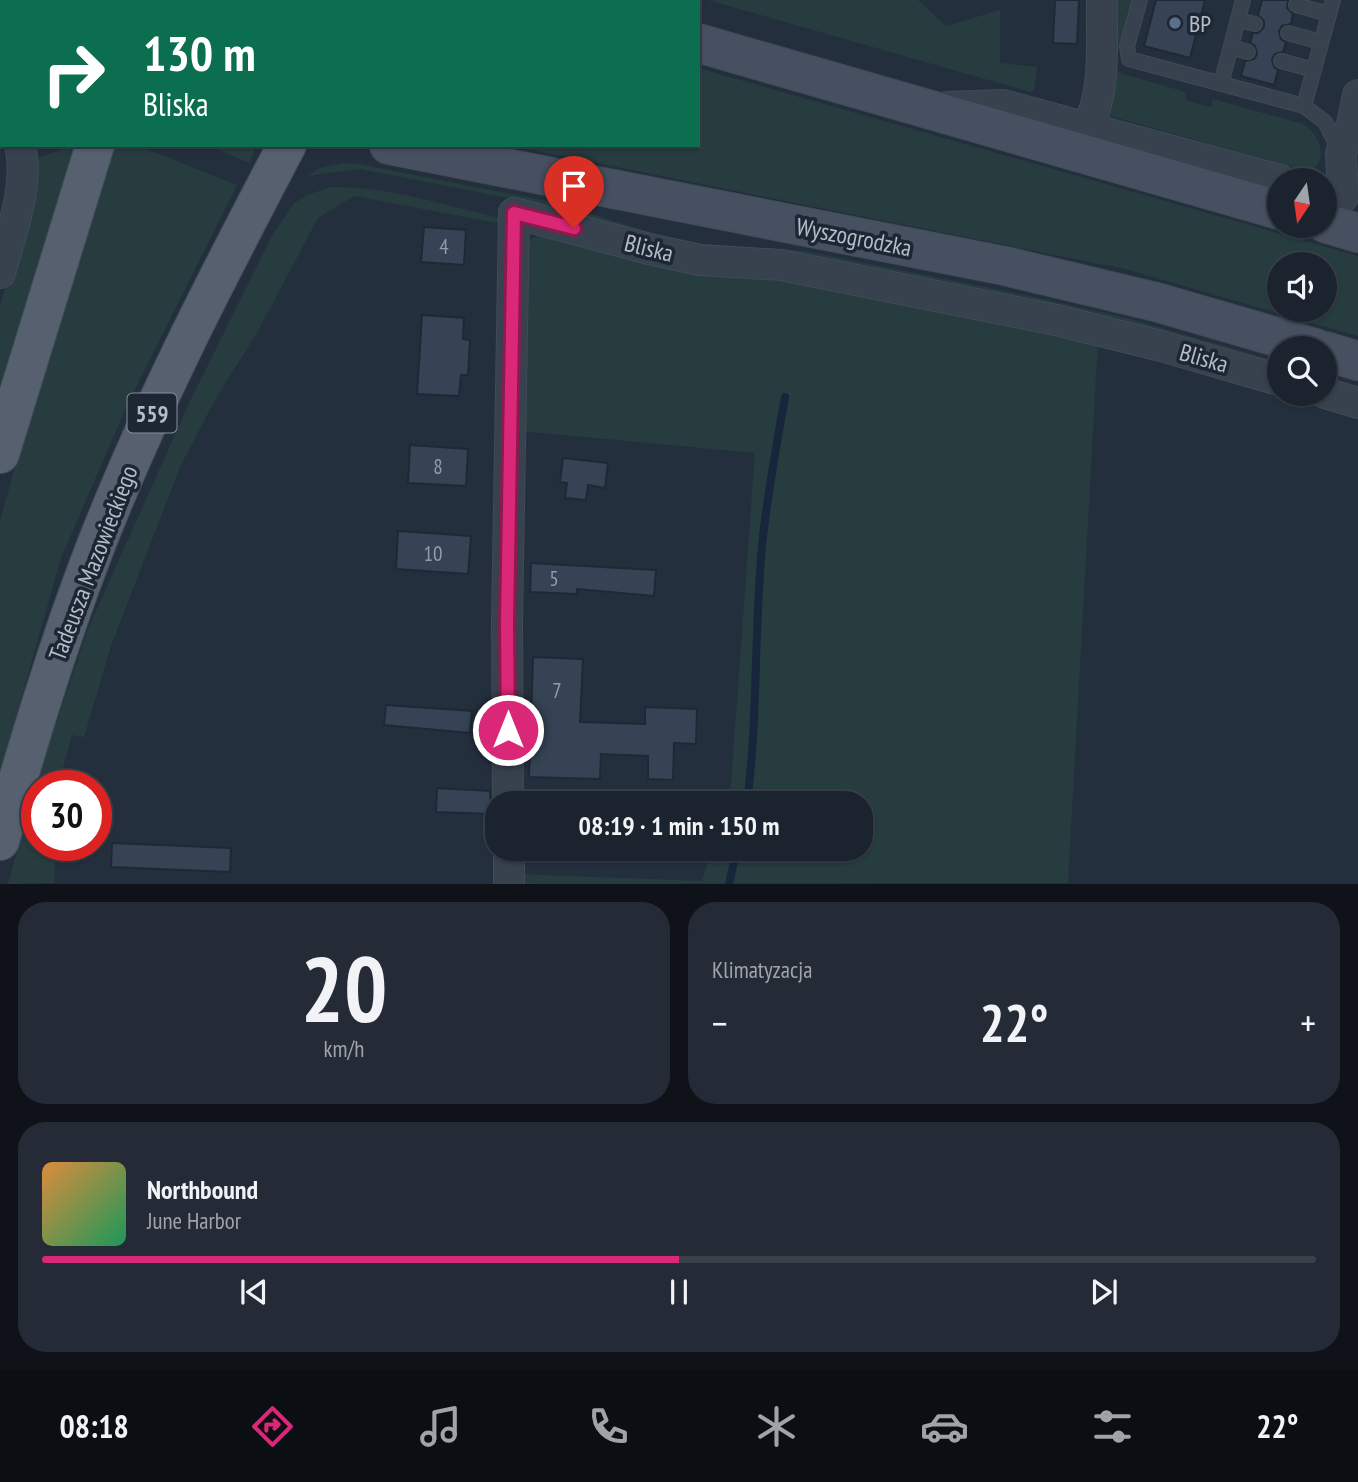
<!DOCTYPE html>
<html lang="pl">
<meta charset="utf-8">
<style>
body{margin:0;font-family:"PT Sans Narrow",sans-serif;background:#242b36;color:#f1f3f6;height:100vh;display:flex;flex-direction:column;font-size:26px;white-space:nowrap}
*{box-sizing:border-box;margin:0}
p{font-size:23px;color:#a0a4aa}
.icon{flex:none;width:38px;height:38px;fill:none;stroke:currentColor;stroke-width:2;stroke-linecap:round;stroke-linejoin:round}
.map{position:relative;height:884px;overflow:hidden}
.details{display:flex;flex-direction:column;gap:18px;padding:18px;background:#0f1319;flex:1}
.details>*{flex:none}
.banner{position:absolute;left:0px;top:0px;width:700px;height:147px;box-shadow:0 2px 5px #0004,0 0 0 2px #39404a;background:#0b6e4f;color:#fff;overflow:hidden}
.needle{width:46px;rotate:193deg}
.tools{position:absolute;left:1267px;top:168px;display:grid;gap:14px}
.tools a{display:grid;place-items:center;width:70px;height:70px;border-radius:50%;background:#1b232e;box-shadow:0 2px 5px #0004,0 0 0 2px #39404a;font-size:35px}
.speed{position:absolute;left:21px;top:770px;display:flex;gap:14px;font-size:35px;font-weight:700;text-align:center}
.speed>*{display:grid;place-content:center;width:91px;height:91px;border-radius:50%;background:#1b232e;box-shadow:0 2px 5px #0004,0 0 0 2px #39404a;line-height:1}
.speed .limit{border:10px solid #d22;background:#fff;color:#111}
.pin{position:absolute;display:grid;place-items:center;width:60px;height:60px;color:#fff;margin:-72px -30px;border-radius:50% 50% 50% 0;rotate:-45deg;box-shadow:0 0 7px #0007}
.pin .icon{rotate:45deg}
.me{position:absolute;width:77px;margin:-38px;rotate:0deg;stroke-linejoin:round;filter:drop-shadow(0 0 5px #0008)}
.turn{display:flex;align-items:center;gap:24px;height:147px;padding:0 28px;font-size:32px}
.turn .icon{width:91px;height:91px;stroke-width:2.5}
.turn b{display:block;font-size:49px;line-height:60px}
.big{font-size:52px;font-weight:600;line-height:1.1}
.details .widget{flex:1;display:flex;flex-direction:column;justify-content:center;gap:10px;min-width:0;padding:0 24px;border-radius:28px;background:#242b36}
.details .dial{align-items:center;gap:0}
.dial b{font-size:91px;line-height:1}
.song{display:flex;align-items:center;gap:21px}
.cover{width:84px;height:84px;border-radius:10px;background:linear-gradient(135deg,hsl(30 70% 55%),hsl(150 70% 35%))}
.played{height:7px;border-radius:4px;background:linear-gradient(90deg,#db2777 50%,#39404a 50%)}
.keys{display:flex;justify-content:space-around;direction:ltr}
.heat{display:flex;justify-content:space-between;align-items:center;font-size:38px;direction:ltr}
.details .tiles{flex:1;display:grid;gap:18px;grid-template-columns:1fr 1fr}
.widget:last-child{grid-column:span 2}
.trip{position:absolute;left:485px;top:791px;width:388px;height:70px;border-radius:28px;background:#1b232e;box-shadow:0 2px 5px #0004,0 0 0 2px #39404a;font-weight:600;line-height:70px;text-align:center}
.tab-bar{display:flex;height:112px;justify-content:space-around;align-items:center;background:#0b0e12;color:#a0a4aa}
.tab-bar .icon{width:49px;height:49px}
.tab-bar .current{color:#db2777}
.tab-bar b{font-size:32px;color:#f1f3f6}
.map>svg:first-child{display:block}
</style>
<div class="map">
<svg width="1358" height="884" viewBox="0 0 1358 884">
<rect width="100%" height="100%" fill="#242f3e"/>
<!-- green -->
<g fill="#263c3f" fill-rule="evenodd">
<path d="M708 0H918L946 26 1000 10V63L1037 67 1034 90 1030 92Z"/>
<path d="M1113 0H1132L1113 71 1186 92 1185 100 1211 107 1213 99 1303 124C1320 135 1329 158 1310 172L1103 114Z"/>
<path d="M698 68 1358 256V336L1125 269 507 145H698ZM1279 264H1325V310H1279Z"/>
<path d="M62 145H72L66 181 0 386V306L23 228 33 165 39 158 62 149Z"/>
<path d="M114 145H136L237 185 128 403 61 558 0 773V520L23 439Z"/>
<path d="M208 145H257L249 163Z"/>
<path d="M343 163 359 164 552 202 653 233 651 238 559 208 359 169 308 176 319 168Z"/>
<path d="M331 187C388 186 446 206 501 218L502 224 354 196 318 218 257 333 215 400 180 467 111 646 84 737 72 735 58 786H37V845H56L54 883 8 884 38 776 88 629 190 401 273 234 294 203 310 194Z"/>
<path d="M546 232 698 272 805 284 1098 340 1068 883 516 884V874L702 881 712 849H861V803H726L731 784 755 453 520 431 524 242Z"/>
<path d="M716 245 805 251 1030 296 1127 318 1279 362V369L714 250Z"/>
</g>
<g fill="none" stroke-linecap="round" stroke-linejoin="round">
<!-- stream -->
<g stroke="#17263c" stroke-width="8">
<path d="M747 803C758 718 754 632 762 546 767 496 776 447 785 397"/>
<path d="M729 884 737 849"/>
</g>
</g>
<!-- building -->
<g fill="#364354" stroke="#1f2835" stroke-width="2">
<path d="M1055 0H1079L1077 44 1053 43Z"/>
<path d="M1156 0H1205L1190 58 1144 46Z"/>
<path d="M1262 0H1288L1287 8 1293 14 1291 24 1282 26 1279 31 1281 39 1286 42 1283 52 1275 54 1272 59 1274 67 1278 70 1274 85 1241 76 1245 61 1254 59 1257 54 1255 46 1250 43 1253 33H1258L1264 27V21L1258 15Z"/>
<path d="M424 227 466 230 464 265 421 262Z"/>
<path d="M422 315 464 318 463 339 470 340 468 375H461L459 396 417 394Z"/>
<path d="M410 445 468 449 466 486 408 483Z"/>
<path d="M563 458 608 463 605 488 588 485 586 500 565 498 567 483 560 482Z"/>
<path d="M398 531 471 536 468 574 396 569Z"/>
<path d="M531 563 656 570 654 596 577 589V594L530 592Z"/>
<path d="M533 657 583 659 580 722 645 724V707L697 709 696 744 674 743 673 780 648 779V756L601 754 600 779 529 777Z"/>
<path d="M386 705 472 711 470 733 384 725Z"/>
<path d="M437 788 490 791 491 814 436 812Z"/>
<path d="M112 843 231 848 230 872 111 867Z"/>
</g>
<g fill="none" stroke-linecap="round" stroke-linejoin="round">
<defs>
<g id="lane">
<path d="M1140 0 1127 46 1129 59 1304 106"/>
<path d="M1333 0 1304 106 1325 122 1340 152"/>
<path d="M1296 5 1329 14"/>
<path d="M1238 20 1255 24"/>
<path d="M1288 33 1321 42"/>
<path d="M1231 47 1248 52"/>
<path d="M1281 61 1314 70"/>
<path d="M1221 84 1243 0"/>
</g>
<g id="street">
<path d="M0 106 2 108"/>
<path d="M948 107 1003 105 1280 180"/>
<path d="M1087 128C1107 91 1101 41 1102 0"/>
<path d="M1343 197 1341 153 1352 124 1358 95"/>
<path d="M0 273C10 236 30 184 20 145"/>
<path d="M1325 393 1358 403"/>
<path d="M508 803 507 623 514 213 649 249 700 260 781 265 1056 320 1161 346 1279 380"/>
<path d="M509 849V884"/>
</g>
<g id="secondary">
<path d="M551 0 557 2"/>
<path d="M698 43 1279 210"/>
<path d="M389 145 1005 266 1156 302 1315 348"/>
<path d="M1325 223 1358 233"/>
<path d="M1325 351 1358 361"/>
</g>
<g id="primary">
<path d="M42 0 44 2"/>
<path d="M154 2 155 0"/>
<path d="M352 2 353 0"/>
<path d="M0 454 95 145"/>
<path d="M0 841C28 744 57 647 93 553 147 413 217 278 287 145"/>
</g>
</defs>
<!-- lane casing -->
<use href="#lane" stroke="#414a57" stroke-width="16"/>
<!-- street casing -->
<use href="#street" stroke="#414a57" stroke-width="32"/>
<!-- secondary casing -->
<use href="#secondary" stroke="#414a57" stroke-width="40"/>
<!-- primary casing -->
<use href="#primary" stroke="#414a57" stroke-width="40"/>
<!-- lane -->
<use href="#lane" stroke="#38414e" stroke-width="14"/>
<!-- street -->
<use href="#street" stroke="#38414e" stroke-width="30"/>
<!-- secondary -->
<use href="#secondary" stroke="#465061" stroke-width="38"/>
<!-- primary -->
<use href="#primary" stroke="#56606e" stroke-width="38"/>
</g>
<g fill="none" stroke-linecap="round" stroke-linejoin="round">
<defs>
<path id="route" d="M508 730 507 623 514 213 574 228"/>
</defs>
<!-- route casing -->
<use href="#route" stroke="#8e194d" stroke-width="18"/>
<!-- route -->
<use href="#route" stroke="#db2777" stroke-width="12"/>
</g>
<!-- markers -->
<circle fill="#5c6f8a" stroke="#1d2633" stroke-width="2.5" cx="1175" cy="23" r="7"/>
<g text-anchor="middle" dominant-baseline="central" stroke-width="7" stroke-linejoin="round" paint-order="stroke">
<!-- number labels -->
<g font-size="21" fill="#929caa">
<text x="444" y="246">4</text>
<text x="438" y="466">8</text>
<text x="433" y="553">10</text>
<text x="554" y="578">5</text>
<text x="557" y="690">7</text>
</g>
<!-- shield labels -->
<rect fill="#1d2633" stroke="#878f9c" stroke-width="2" x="127.5" y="393.5" width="49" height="39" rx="5"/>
<g font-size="23" font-weight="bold" fill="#b4bcc9">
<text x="152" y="413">559</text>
</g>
<!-- poi labels -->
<g font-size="24" fill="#b4bcc9" stroke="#1d2633" text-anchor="start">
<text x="1189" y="23">BP</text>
</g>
<!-- street labels -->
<g font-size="24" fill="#b4bcc9" stroke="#1d2633">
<text transform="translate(854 237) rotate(11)">Wyszogrodzka</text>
<text transform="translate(649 248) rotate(14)">Bliska</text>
<text transform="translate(1204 358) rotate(16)">Bliska</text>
<text transform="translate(93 563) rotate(-69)">Tadeusza Mazowieckiego</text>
</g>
</g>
</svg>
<div class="tools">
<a><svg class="needle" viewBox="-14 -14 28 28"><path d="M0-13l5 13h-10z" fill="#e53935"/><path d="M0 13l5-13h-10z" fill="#a0a4aa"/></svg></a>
<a><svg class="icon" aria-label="sound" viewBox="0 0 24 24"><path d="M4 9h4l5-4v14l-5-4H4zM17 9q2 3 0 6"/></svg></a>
<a><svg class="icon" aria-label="search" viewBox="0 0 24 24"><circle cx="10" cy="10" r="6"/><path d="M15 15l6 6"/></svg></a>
</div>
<div class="speed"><div class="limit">30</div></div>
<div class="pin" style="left:574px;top:228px;background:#d93025"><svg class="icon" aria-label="arrive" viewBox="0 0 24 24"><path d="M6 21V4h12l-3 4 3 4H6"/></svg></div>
<svg class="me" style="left:508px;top:730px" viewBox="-20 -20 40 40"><circle r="17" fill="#db2777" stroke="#fff" stroke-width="3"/><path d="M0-11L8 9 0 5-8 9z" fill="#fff"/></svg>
<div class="trip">08:19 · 1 min · 150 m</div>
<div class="banner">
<div class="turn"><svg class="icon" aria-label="right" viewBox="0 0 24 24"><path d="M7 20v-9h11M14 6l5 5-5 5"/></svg><div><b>130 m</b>Bliska</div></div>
</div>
</div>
<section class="details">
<div class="tiles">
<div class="widget dial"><b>20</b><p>km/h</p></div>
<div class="widget"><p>Klimatyzacja</p>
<div class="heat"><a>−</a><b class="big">22°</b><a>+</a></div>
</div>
<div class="widget">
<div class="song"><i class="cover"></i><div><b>Northbound</b><p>June Harbor</p></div></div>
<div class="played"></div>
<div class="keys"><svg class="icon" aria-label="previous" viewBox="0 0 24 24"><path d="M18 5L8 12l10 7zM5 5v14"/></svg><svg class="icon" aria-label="pause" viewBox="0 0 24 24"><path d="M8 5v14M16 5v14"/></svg><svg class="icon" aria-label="next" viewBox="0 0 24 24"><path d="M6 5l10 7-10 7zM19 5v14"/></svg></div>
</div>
</div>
</section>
<nav class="tab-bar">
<b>08:18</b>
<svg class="icon current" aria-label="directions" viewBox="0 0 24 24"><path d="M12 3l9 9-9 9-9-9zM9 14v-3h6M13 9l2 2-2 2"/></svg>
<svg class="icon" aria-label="music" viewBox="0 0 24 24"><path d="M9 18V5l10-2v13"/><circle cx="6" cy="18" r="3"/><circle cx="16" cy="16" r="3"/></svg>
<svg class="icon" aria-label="phone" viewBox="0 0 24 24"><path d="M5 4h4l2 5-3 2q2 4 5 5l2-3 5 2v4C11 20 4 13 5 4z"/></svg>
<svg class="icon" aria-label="climate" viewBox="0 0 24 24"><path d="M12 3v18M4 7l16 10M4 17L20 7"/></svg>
<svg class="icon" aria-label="car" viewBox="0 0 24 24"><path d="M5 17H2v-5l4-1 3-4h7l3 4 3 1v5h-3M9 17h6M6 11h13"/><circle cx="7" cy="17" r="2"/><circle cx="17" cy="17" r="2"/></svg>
<svg class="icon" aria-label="filters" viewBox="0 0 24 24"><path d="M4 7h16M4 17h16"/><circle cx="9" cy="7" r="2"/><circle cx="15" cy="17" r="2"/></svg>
<b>22°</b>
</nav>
